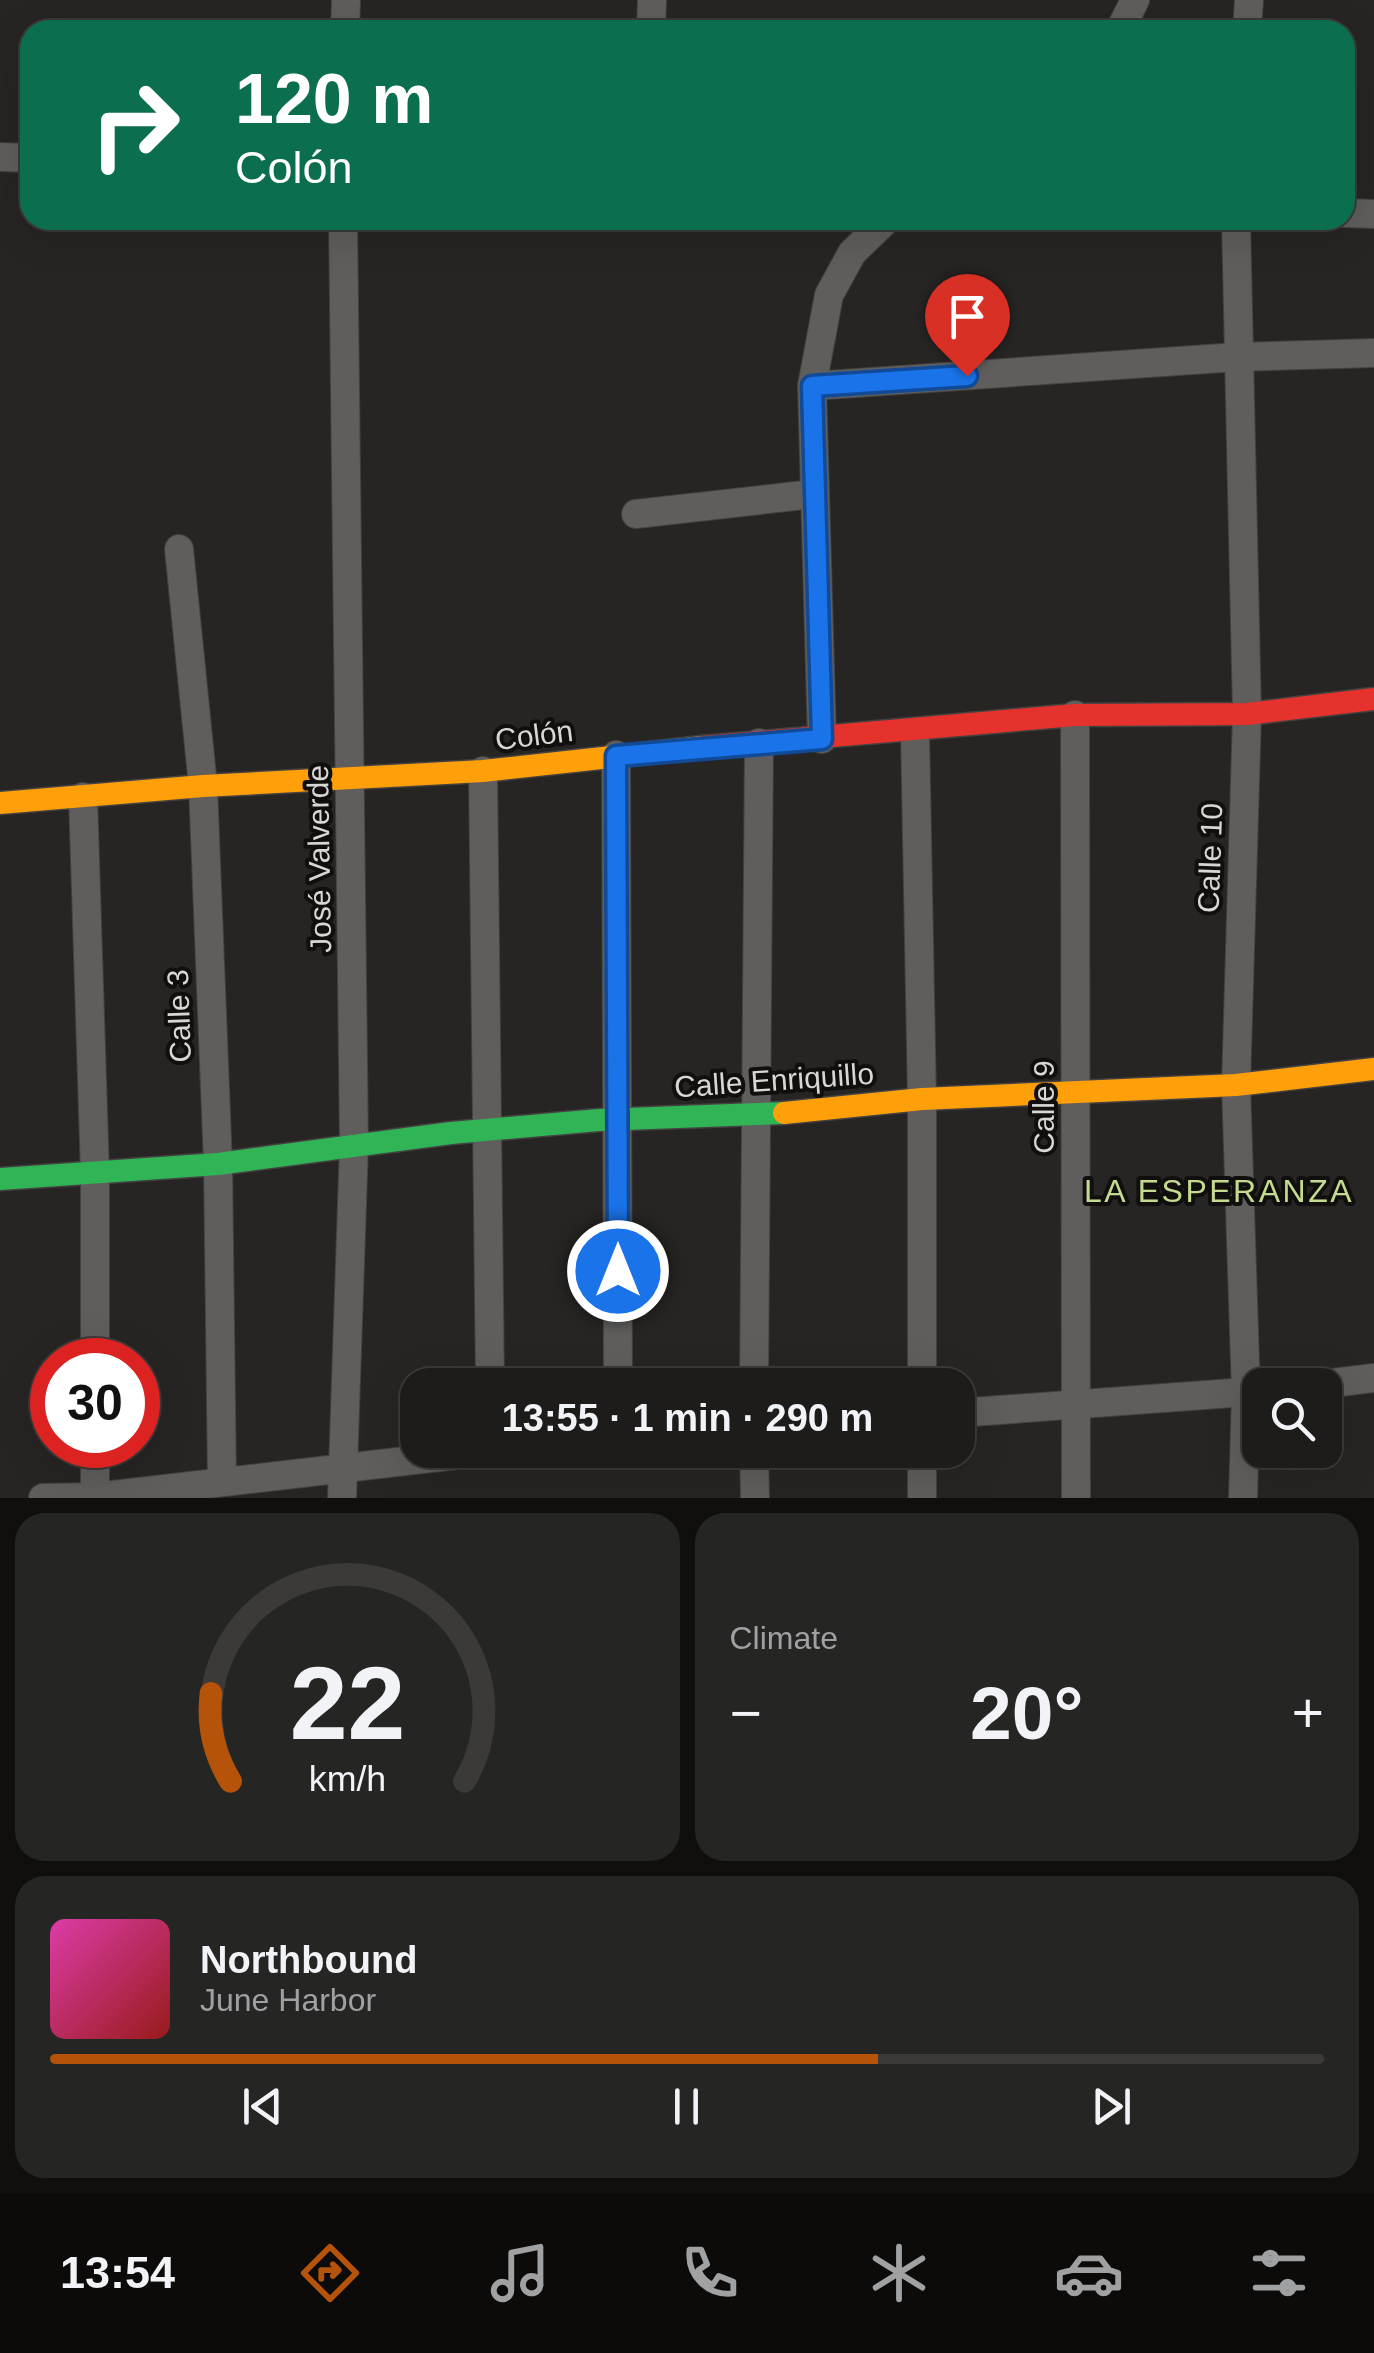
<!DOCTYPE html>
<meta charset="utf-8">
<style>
body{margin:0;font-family:Arial,sans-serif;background:#252523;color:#f1f3f6;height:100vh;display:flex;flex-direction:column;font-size:38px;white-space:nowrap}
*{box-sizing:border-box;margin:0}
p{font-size:32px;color:#a0a1a2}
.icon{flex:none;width:55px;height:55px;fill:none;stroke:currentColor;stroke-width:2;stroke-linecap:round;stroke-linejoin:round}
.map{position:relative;height:1498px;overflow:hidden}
.drawer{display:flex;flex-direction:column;gap:15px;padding:15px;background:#100f0e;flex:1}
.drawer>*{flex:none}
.guide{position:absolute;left:20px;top:20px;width:1335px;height:210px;border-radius:30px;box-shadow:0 10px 40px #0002,0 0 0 2px #3b3a39;background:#0b6e4f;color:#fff;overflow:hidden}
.buttons{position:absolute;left:1242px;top:1368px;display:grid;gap:20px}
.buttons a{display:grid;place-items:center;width:100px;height:100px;border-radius:20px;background:#1d1c1a;box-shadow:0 10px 40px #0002,0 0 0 2px #3b3a39;font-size:50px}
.speed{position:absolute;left:30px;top:1338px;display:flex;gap:20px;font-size:50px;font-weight:700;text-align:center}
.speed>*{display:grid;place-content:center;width:130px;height:130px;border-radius:50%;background:#1d1c1a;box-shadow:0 10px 40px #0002,0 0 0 2px #3b3a39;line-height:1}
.speed .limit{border:15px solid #d22;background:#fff;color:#111}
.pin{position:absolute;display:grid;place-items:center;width:85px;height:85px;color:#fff;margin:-102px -42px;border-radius:50% 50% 50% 0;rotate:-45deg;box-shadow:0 0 10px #0007}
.pin .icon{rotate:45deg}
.me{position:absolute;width:110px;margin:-55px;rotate:0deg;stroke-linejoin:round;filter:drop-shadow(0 0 8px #0008)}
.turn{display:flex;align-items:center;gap:35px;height:210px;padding:0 50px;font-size:45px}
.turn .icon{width:130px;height:130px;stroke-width:2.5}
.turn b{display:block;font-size:70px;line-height:85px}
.big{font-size:75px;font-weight:700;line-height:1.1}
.drawer .tile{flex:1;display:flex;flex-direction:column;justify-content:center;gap:15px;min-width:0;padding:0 35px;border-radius:30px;background:#252523}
.drawer .dial{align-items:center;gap:0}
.dial svg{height:260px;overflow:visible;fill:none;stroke:#3b3a39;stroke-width:7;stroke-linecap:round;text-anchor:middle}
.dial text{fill:#f1f3f6;stroke:none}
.song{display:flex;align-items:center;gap:30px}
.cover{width:120px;height:120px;border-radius:15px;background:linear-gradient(135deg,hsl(320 70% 55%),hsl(0 70% 35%))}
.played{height:10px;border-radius:5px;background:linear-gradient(90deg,#b45309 65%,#3b3a39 65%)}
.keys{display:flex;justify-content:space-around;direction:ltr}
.heat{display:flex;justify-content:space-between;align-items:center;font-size:55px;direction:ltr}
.drawer .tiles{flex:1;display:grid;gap:15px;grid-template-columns:1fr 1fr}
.tile:last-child{grid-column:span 2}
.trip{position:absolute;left:400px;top:1368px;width:575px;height:100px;border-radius:30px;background:#1d1c1a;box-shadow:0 10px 40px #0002,0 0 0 2px #3b3a39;font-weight:700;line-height:100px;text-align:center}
.menu{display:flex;height:160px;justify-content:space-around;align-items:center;background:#0c0b0a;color:#a0a1a2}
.menu .icon{width:70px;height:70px}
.menu .current{color:#b45309}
.menu b{font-size:45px;color:#f1f3f6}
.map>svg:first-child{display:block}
</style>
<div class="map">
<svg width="1374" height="1498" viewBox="0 0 1374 1498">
<rect width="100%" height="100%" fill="#272523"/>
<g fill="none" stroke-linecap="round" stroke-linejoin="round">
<defs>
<g id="street">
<path d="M345 30 346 0"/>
<path d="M651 30 652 0"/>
<path d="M1120 30 1135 0"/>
<path d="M1247 30 1249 0"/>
<path d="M0 157 30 158"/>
<path d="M1345 213 1374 214"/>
<path d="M1236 220 1247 714 1236 1085 1246 1393 1243 1498"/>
<path d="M812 386 1237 357 1374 353"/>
<path d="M636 514 813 494"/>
<path d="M179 549 203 786 218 1164 222 1482"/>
<path d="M1075 715 1076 1498"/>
<path d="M915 732 922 1099V1385"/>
<path d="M822 739 812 386 829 295 852 253 886 220"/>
<path d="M616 755 618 1385"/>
<path d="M483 771 490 1385"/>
<path d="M83 797 95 1174V1360"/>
<path d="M754 1385 759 743"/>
<path d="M1316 1385 1374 1378"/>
<path d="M958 1413 1260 1391"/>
<path d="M95 1445V1497"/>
<path d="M754 1450 755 1498"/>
<path d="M922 1450V1498"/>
<path d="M43 1498 95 1497 500 1450"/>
<path d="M342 1498 354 1145 343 220"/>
</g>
<path id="fast" d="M0 1179 218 1164 451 1133 599 1120 784 1113"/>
<g id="slow">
<path d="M0 803 203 786 483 771 703 747"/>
<path d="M784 1113 922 1099 1236 1085 1374 1069"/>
</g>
<path id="jam" d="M703 747 1075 715 1247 714 1374 699"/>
</defs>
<!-- street casing -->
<use href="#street" stroke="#434140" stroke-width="30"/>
<!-- fast casing -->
<use href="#fast" stroke="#434140" stroke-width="25"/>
<!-- slow casing -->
<use href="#slow" stroke="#434140" stroke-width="25"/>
<!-- jam casing -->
<use href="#jam" stroke="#434140" stroke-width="25"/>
<!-- street -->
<use href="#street" stroke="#5f5e5d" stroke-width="28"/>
<!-- fast -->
<use href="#fast" stroke="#30b455" stroke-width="22"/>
<!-- slow -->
<use href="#slow" stroke="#ff9f0a" stroke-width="22"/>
<!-- jam -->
<use href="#jam" stroke="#e5322d" stroke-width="22"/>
</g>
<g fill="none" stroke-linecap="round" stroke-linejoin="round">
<defs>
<path id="route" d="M618 1271 616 756 822 739 812 386 967 376"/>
</defs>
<!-- route casing -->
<use href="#route" stroke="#114b97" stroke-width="25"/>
<!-- route -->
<use href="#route" stroke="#1a73e8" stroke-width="18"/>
</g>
<g text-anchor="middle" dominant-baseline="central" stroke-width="8" stroke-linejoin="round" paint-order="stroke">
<!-- street labels -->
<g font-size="30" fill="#d9d7d5" stroke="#100f0d">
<text transform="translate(534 735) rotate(-7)">Colón</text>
<text transform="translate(1210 858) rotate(-88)">Calle 10</text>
<text transform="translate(319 859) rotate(-91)">José Valverde</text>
<text transform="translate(179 1016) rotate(-92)">Calle 3</text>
<text transform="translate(774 1080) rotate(-4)">Calle Enriquillo</text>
<text transform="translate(1043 1107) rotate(-90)">Calle 9</text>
</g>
<!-- neighbourhood labels -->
<g font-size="32" letter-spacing="2.5" fill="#c3da8f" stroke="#100f0d">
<text x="1219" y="1191">LA ESPERANZA</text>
</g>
</g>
</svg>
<div class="buttons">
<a><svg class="icon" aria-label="search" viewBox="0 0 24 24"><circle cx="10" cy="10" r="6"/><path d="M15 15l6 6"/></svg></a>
</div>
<div class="speed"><div class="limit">30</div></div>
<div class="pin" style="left:967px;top:376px;background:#d93025"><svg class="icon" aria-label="arrive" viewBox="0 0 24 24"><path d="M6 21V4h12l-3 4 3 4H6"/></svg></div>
<svg class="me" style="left:618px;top:1271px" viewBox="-20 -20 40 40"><circle r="17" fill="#1a73e8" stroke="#fff" stroke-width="3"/><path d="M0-11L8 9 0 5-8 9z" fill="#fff"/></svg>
<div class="trip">13:55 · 1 min · 290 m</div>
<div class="guide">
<div class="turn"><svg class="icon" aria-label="right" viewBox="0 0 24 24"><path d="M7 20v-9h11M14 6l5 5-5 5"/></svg><div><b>120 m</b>Colón</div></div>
</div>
</div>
<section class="drawer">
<div class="tiles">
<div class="tile dial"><svg viewBox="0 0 100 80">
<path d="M14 69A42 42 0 1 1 86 69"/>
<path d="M14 69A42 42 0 0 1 8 42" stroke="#b45309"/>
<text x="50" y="56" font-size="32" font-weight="700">22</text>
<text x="50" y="72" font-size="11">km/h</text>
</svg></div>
<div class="tile"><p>Climate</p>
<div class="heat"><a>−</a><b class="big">20°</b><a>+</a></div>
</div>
<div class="tile">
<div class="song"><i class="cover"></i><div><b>Northbound</b><p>June Harbor</p></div></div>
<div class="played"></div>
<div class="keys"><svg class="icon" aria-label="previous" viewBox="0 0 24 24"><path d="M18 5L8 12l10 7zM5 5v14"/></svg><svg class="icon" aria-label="pause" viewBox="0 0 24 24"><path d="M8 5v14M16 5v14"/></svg><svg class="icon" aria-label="next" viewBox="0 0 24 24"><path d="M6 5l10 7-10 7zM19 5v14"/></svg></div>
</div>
</div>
</section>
<nav class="menu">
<b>13:54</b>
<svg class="icon current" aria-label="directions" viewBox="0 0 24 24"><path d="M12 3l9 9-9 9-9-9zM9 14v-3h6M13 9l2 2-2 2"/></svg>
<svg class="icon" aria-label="music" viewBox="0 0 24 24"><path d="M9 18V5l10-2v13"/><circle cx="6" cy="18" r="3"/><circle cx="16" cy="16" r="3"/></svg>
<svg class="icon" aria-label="phone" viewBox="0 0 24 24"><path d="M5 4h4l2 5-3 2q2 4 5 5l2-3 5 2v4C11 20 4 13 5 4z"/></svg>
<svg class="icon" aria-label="climate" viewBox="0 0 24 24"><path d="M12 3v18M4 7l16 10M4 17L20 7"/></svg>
<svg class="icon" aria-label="car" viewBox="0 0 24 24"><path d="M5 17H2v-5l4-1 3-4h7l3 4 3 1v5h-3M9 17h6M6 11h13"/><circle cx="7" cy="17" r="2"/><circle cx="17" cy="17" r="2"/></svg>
<svg class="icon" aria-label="filters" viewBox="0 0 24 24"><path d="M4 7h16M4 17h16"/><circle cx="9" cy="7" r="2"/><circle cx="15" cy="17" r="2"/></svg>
</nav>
